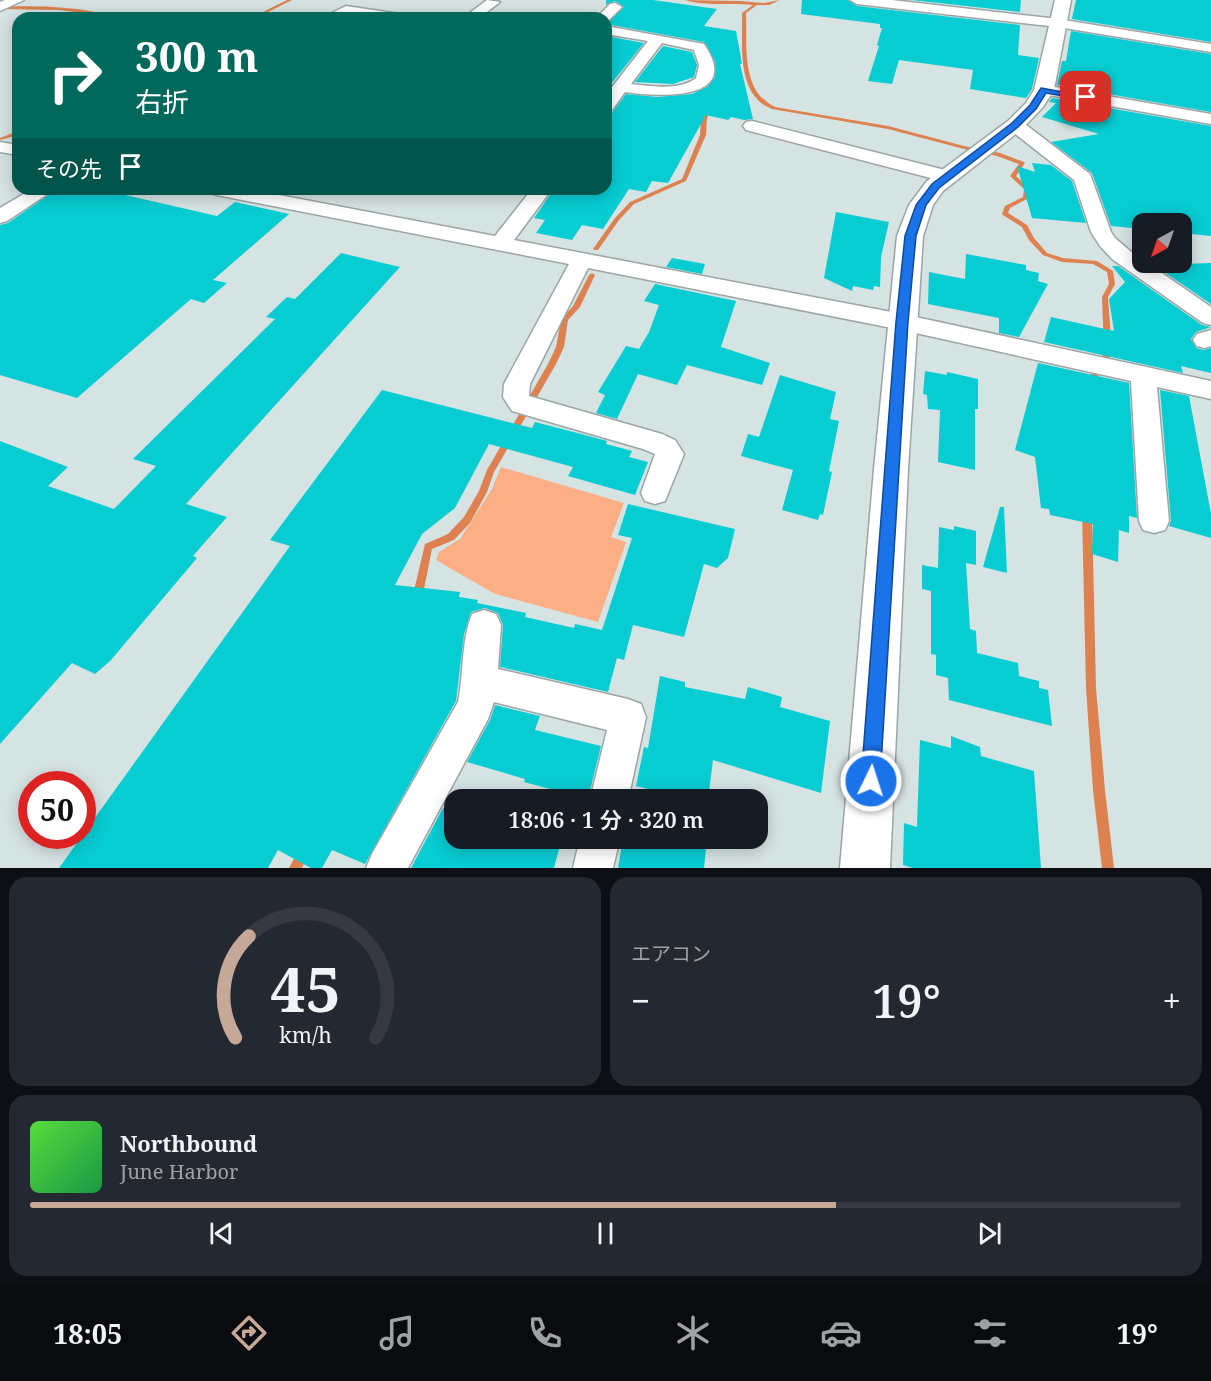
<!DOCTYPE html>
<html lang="ja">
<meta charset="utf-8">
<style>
body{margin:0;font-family:"Noto Serif","Noto Sans JP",serif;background:#242831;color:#f1f3f6;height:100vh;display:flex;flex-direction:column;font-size:22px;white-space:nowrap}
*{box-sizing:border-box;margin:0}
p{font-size:20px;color:#9ea1a6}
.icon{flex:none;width:33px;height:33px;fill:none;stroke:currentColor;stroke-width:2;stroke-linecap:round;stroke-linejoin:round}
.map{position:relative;height:868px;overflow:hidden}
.details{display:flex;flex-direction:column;gap:9px;padding:9px;background:#0d0f14;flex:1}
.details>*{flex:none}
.top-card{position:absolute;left:12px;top:12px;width:600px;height:183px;border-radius:18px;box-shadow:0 3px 15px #0003;background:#00695c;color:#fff;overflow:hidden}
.needle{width:39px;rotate:220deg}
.controls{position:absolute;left:1132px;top:213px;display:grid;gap:12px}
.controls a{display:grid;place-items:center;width:60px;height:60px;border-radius:12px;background:#171b24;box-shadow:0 3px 15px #0003;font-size:30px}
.speed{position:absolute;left:18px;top:771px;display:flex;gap:12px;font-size:30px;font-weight:700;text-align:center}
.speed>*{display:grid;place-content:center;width:78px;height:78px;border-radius:50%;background:#171b24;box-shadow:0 3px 15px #0003;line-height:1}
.speed .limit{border:9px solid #d22;background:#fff;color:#111}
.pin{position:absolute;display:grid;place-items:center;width:51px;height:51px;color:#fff;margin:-26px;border-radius:12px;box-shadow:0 3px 9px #0006}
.me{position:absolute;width:66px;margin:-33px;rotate:4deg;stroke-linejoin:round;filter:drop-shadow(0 0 4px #0008)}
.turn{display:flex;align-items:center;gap:21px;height:126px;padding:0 24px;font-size:27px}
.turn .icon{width:78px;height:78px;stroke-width:2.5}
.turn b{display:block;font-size:42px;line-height:51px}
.then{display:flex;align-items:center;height:57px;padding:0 24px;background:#0003;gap:12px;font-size:22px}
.big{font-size:45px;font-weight:600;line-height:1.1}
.details .widget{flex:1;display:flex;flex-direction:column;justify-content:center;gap:9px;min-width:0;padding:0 21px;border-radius:18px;background:#242831}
.details .dial{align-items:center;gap:0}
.dial svg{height:156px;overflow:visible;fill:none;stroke:#363941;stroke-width:7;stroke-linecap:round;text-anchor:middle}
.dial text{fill:#f1f3f6;stroke:none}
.song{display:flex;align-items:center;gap:18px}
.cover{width:72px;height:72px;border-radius:9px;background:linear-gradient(135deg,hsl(110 70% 55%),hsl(140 70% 35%))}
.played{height:6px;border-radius:3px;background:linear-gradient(90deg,#c6a898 70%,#363941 70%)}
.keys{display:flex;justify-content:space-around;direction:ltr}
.heat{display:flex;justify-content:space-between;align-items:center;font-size:33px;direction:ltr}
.details .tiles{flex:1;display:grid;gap:9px;grid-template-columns:1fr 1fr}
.widget:last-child{grid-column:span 2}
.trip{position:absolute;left:444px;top:789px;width:324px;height:60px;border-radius:18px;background:#171b24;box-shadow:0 3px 15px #0003;font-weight:600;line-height:60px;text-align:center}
.menu{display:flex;height:96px;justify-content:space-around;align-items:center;background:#090b0e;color:#9ea1a6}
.menu .icon{width:42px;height:42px}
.menu .active{color:#c6a898}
.menu b{font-size:27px;color:#f1f3f6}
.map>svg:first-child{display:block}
</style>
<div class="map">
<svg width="1211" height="868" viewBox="0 0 1211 868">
<rect width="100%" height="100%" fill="#d6e3e3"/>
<!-- green -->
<path fill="#fcae85" d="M501 467 624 503 611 537 626 542 598 622 495 594 436 560 439 552 460 539 492 489Z"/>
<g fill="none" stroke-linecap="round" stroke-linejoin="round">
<!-- stream -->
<g fill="#dd8150" fill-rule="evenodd">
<path d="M287 0H292L256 18H251Z"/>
<path d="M685 0 740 1 764 3 780 0 769 5H757L746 13C747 38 743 70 757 92 762 99 768 103 775 107L888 126 964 146 1000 153 1024 162 1025 163 1016 176 1030 189 1029 198 1010 208 1008 213 1027 225 1034 238 1047 253 1063 258 1097 261 1113 271 1115 284 1108 297 1112 353 1091 387 1088 388 1084 385 1104 353 1102 297 1109 284 1107 272 1093 264 1062 262 1043 255 1029 240 1022 227 1003 215 1002 214 1005 206 1023 197 1024 189 1010 176 1019 164 997 156 964 149 888 129 772 109C768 107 763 105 760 102 737 81 743 41 742 13L753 5C731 2 705 7 685 0Z"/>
<path d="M2 7C31 5 90 7 117 18L59 10 3 9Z"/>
<path d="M705 110 710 111 707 119 706 135 686 181 634 204 619 220 598 250H594L593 249 615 218 630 202 682 179 700 135 701 119Z"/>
<path d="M18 131V135L0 140V138Z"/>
<path d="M592 273 595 275 580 307 568 320 564 347 556 364 494 472 487 492 470 523 454 540 432 549 422 599 420 602 417 603 414 602 412 599 425 544 448 534 464 517 479 491 487 470 548 364 556 347 561 320 573 306 589 275Z"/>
<path d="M1087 509 1090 510 1092 513 1096 688 1105 790 1114 868H1102L1093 790 1086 688 1082 513 1084 510Z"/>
<path d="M303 847 307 849 309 853 302 868H289L299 849Z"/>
</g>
</g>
<!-- building -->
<g fill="#07ccd2">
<path d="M606 0H653L717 9 704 26 736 31 742 64H740L753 119 744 120 731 117 728 120 706 115 668 183 652 181 646 192 629 189 603 229 582 225 572 240 536 233 545 220 534 218 554 189H606V121L626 94 657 97 692 94 707 87 715 77V62L704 42 606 24 624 7 615 1 606 5Z"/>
<path d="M802 0H848L857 6 1020 25 1018 55 1039 58 1032 89 1026 98 970 89 973 70 899 60 892 84 868 81 879 46 877 45 882 28H880V24L801 14Z"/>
<path d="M912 0H1021L1020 12Z"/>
<path d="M1076 0H1211V42L1072 19Z"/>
<path d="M1071 31 1211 54V112L1057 85 1062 61H1066Z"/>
<path d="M606 36 644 43 611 84 606 83Z"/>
<path d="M663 46 692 52 697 65 694 77 673 84 635 82Z"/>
<path d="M1052 98 1211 126V236L1182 233V224H1143V229L1111 226 1092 173 1051 142 1099 134 1042 117 1056 103 1049 102Z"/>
<path d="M1032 163 1051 165 1072 181 1086 223 1032 218 1017 166 1035 172Z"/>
<path d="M57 189H99L217 216 235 202 289 214 213 280 227 283 204 303 191 299 77 398 0 375V225L8 223Z"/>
<path d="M836 212 889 222 881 257 880 287 874 286 873 290 853 286 852 291 824 278Z"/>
<path d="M341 253 400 267 186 504 227 517 193 556 197 558 111 660 95 674 72 663 0 744V441L68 467 48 486 114 509 156 466 133 459 275 319 266 317 287 297 295 299Z"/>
<path d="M966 254 1026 265V270L1039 273 1038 281 1048 284 1019 337 999 333V318L928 304 929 272 965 279Z"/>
<path d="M672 258 705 264 702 274 666 267Z"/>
<path d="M1211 263V304L1154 265Z"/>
<path d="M1112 266H1118L1202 325 1211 327 1196 332 1191 339 1196 348 1204 350 1211 348V373L1181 366 1183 373 1044 342 1051 317 1114 331 1109 299 1125 282Z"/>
<path d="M655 284 736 301 721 347 770 363 762 385 687 365 677 385 638 374 617 419 596 413 605 395 598 392 626 346 639 349 649 332 659 305 644 301Z"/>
<path d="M1038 363 1129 383 1137 518 1129 516V533L1119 530 1118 562 1092 554 1093 524 1050 515 1049 509 1041 508 1035 457 1015 450Z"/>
<path d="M925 371 947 375V372L978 379V409H975V470L938 462 940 410 928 409 927 395 923 394Z"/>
<path d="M780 375 836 392 830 419 839 421 829 471 832 472 823 515 820 514 818 520 782 510 793 470 741 456 748 434 759 437Z"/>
<path d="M382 390 532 428 535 422 585 435 607 441 606 444 632 451 629 457 648 462 635 495 568 476 573 467 489 444 455 508 422 534 395 585 460 592 459 597 478 600 477 603 526 613 525 617 574 628 575 624 602 630 632 538 618 535 628 504 735 529 728 558 717 568 704 564 684 637 633 625 624 660 617 658 608 692 500 667 503 625 498 613 485 608 471 612 464 634 456 701 365 864 332 850 322 868H311L278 850 268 868H59L290 546 270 540Z"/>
<path d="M1160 390 1189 396 1211 514V538L1169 526 1171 521Z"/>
<path d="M1000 507H1004L1007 573 983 567Z"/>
<path d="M954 526 976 531V565L966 563 970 629 976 631 977 653 1018 663 1019 676 1039 681V688L1048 690 1052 726 949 700 948 678 936 675V655L931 654V591L922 589V565L938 568 939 527 954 530Z"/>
<path d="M660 676 685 682V687L745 699 748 687 782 697 780 707 830 721 821 793 713 760 708 800H691L636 786 644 747 648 748Z"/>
<path d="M495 705 540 716 535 730 601 746 588 799 524 782 525 779 467 762 490 720Z"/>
<path d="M951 736 980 747 981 756 1034 771 1041 868H913L903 865 904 823 917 827 920 740 951 748Z"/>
<path d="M443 808 454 812V838H562L554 868H411Z"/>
<path d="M623 838H707L704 868H618Z"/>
</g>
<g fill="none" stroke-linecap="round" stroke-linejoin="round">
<defs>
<g id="minor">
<path d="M5 0H24L0 11V2Z"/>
<path d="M487 0 500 2 479 18H463Z"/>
<path d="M850 0H892L1058 19 1211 44V52L1058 27 857 4Z"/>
<path d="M615 3 622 7 608 21H606V18H596L610 4Z"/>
<path d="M346 6 400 14 407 18H372L348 14 340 18H322Z"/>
<path d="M606 26 704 44C744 102 658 97 625 92L612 110 606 111V95L648 41 606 34ZM662 43 694 50 699 65 696 78C680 91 650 86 631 84Z"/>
<path d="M1044 85 1211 114V124L1038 93 1036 90Z"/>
<path d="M1015 120 1021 121 1090 174 1111 232 1115 238 1143 262H1146L1211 307V325L1203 323 1112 259 1100 246 1091 232 1074 180 1009 129 1006 125 1009 121Z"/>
<path d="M752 121 953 172 955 176 953 180 946 182 746 130 743 126 746 122Z"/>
<path d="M0 142 18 145V155L0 152Z"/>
<path d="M32 189H55L7 221 0 223V208Z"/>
<path d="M207 189H247L495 236 532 189H552L514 240 902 314 1211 381V399L1157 387 1169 521 1165 530 1154 533 1143 530 1139 521 1131 381 902 330 588 268 530 384 529 396 662 434 675 440 684 454 665 501 655 504 645 501 641 493 655 454 643 449 512 411 503 397 504 384 569 264 217 195 210 193Z"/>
<path d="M1211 330V346L1205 348 1197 346 1193 340 1197 334Z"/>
<path d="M484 610 496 614 501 625 498 669 628 699 641 704 646 717 628 800H590L607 730 494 702 488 719 408 868H366L372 854 458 702C464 674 461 640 472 614Z"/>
<path d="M580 838H620L613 868H573Z"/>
</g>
<path id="major" d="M1055 0H1071L1054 90 1043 107 1022 129 943 191 933 205 923 236 908 469 890 868H840L874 469 897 236 909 205 927 181 1008 121 1026 103 1034 90Z"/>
</defs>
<!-- minor casing -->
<use href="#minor" stroke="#9aa6a6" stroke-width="3"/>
<!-- major casing -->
<use href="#major" stroke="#9aa6a6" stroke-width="3"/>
<!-- minor -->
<use href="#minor" fill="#fff" fill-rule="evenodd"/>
<!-- major -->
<use href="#major" fill="#fff" fill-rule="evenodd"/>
</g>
<!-- route -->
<path fill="#1a73e8" stroke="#114b97" stroke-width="1.5" d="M1041 88 1090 97 1086 100 1046 93 1036 109 1018 127 939 188 926 205 916 236 908 322 880 781 878 788 871 790 864 788 861 781 896 322 905 236 916 205 932 184 1012 123 1030 105Z"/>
</svg>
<div class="controls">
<a><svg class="needle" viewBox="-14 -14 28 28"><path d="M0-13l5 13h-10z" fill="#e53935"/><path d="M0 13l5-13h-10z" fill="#9ea1a6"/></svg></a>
</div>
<div class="speed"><div class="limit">50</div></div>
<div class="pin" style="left:1086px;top:97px;background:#d93025"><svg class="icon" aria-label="arrive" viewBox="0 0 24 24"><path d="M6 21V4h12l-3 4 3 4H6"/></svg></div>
<svg class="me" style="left:871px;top:781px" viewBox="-20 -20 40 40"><circle r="17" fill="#1a73e8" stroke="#fff" stroke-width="3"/><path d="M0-11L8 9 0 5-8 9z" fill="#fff"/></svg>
<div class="trip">18:06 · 1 分 · 320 m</div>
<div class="top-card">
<div class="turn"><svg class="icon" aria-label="right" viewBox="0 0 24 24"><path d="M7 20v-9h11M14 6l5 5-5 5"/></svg><div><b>300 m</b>右折</div></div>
<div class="then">その先<svg class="icon" aria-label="arrive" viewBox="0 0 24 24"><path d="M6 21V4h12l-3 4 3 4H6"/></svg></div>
</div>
</div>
<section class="details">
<div class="tiles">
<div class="widget dial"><svg viewBox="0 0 100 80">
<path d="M14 69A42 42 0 1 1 86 69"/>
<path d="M14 69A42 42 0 0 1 21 17" stroke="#c6a898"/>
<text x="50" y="56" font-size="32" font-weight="700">45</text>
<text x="50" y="72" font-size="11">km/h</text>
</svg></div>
<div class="widget"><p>エアコン</p>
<div class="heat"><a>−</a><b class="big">19°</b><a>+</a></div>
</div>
<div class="widget">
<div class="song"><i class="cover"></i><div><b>Northbound</b><p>June Harbor</p></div></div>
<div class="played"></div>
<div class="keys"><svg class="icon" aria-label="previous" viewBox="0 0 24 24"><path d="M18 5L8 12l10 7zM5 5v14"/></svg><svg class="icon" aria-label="pause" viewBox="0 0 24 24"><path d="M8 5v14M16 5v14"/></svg><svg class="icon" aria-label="next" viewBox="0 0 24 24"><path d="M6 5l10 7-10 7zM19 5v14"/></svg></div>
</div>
</div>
</section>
<nav class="menu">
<b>18:05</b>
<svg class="icon active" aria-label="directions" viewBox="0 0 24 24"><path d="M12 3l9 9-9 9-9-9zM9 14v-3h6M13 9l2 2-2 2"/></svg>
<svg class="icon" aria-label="music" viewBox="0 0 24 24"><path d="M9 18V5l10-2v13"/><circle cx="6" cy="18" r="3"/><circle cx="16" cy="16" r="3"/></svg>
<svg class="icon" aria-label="phone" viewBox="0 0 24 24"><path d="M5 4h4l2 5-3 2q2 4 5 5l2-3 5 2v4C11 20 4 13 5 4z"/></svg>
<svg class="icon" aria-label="climate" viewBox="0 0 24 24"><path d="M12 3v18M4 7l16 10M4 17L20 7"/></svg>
<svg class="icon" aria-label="car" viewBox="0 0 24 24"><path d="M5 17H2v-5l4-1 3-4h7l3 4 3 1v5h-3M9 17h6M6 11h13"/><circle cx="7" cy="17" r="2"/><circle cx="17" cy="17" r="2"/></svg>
<svg class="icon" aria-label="filters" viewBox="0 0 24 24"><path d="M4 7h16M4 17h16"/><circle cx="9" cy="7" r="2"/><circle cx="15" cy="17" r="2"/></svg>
<b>19°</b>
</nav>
